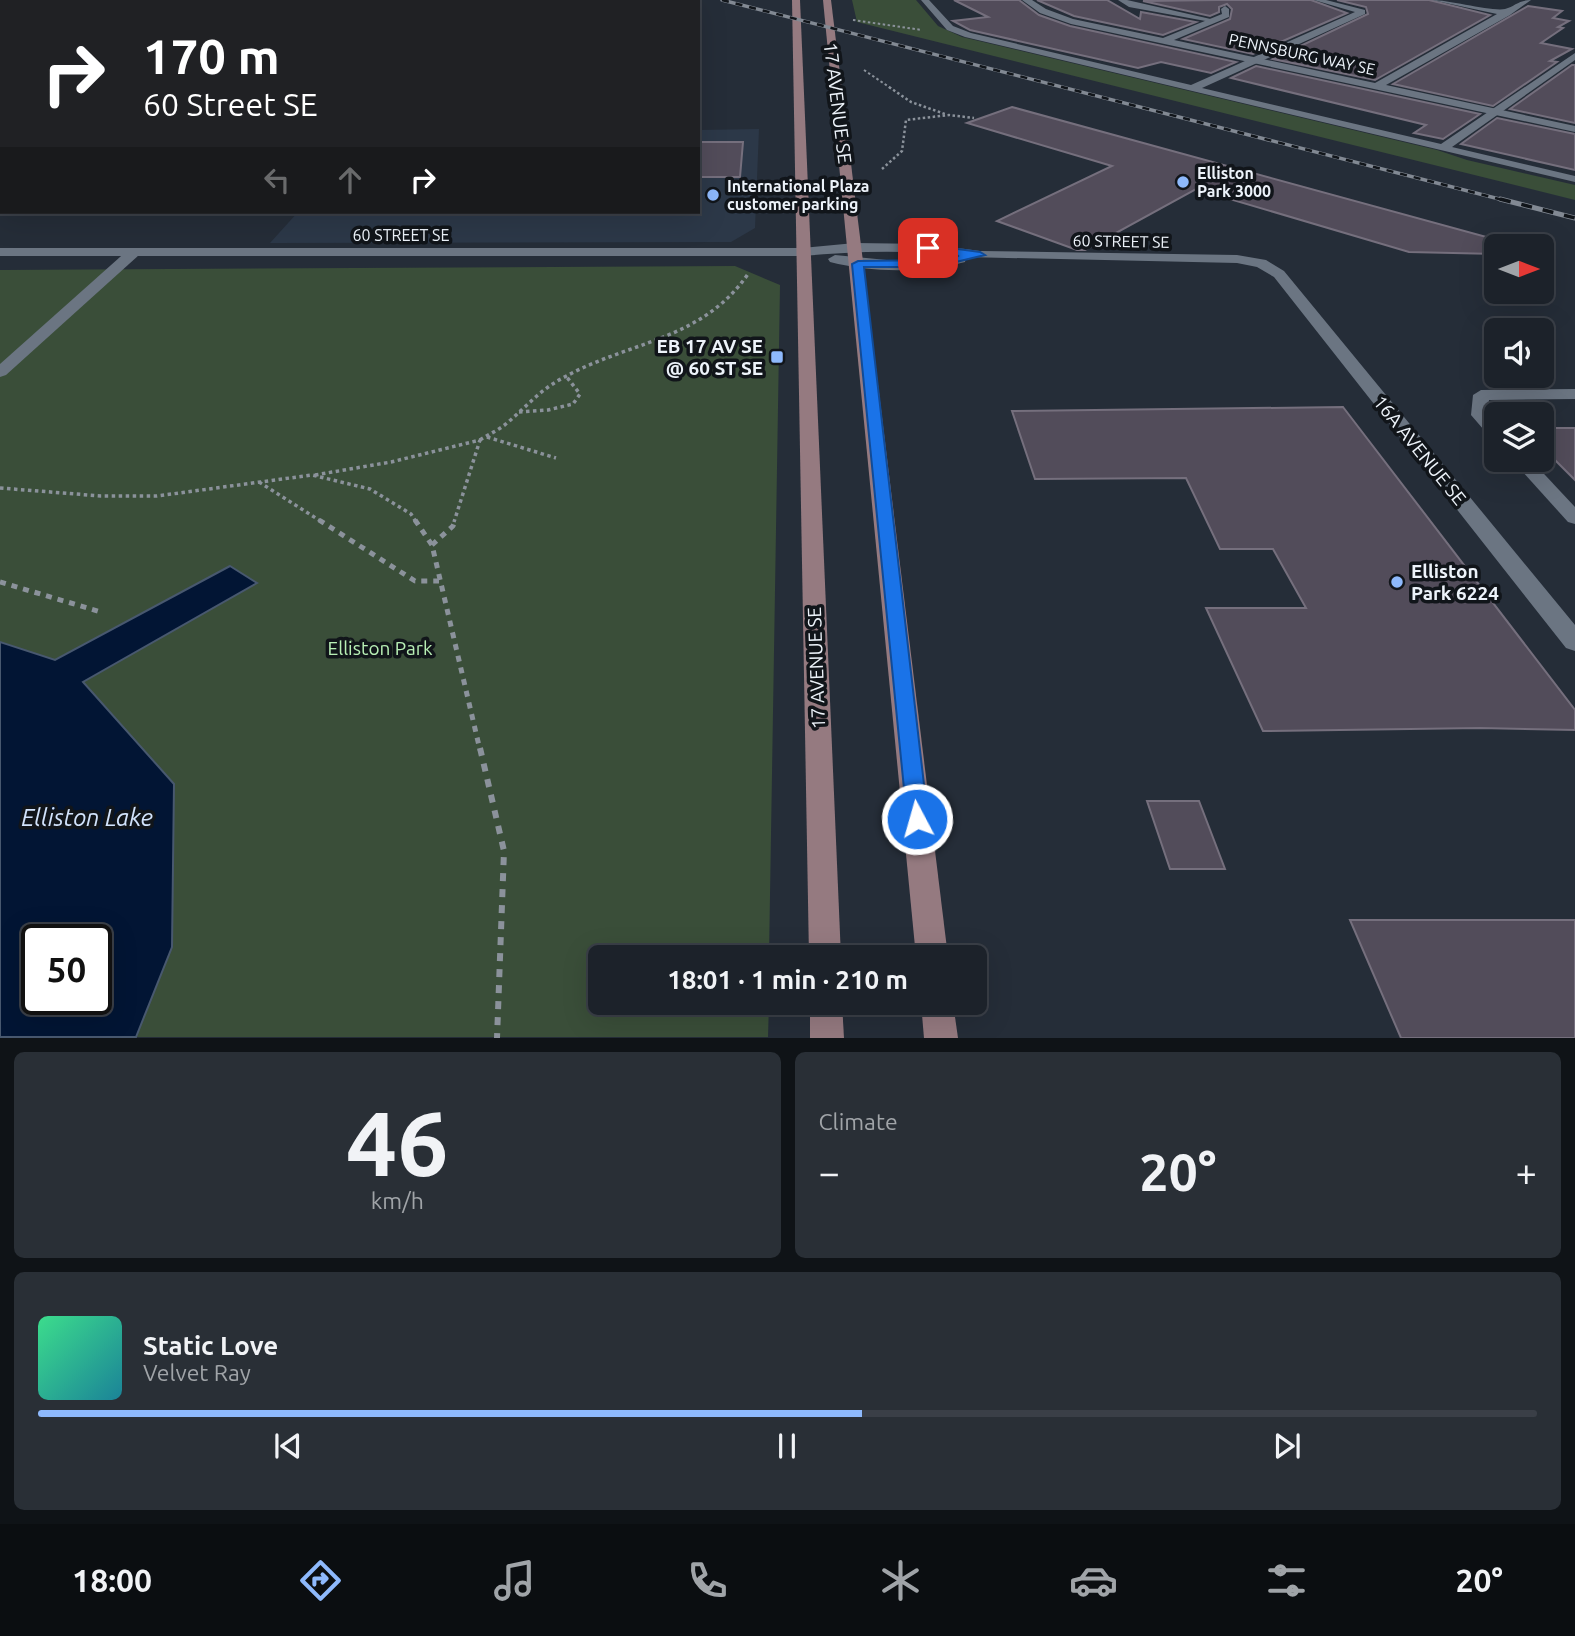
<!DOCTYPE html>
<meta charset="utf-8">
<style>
body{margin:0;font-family:Ubuntu,sans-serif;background:#292f36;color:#f1f3f6;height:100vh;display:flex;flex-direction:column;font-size:26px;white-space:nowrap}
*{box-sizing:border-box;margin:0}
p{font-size:23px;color:#a0a4a8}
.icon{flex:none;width:38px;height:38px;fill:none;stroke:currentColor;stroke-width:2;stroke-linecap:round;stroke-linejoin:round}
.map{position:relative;height:1038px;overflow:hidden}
.details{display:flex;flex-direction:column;gap:14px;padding:14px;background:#0f1317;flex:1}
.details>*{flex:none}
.guide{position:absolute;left:0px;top:0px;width:700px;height:214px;box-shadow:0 7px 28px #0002,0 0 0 2px #3a3f47;background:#202124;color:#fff;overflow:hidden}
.needle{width:46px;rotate:90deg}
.controls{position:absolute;left:1484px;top:234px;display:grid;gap:14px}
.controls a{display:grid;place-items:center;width:70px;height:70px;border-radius:10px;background:#1c222a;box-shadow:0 7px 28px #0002,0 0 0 2px #3a3f47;font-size:35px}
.speed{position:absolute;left:21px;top:924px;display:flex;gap:14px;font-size:35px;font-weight:700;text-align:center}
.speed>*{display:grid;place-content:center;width:91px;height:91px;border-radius:50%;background:#1c222a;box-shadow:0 7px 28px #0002,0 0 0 2px #3a3f47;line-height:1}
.speed .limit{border:4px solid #111;border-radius:10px;background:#fff;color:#111}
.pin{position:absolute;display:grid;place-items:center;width:60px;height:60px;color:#fff;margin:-30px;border-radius:14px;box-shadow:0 4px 10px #0006}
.me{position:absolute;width:77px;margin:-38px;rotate:354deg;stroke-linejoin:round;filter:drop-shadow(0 0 5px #0008)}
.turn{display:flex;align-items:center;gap:24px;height:147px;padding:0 28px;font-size:32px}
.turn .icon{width:91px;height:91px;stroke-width:2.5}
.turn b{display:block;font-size:49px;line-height:60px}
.lanes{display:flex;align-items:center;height:66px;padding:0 28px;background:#0003;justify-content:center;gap:35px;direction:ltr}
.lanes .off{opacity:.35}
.big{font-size:52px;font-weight:700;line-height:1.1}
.details .card{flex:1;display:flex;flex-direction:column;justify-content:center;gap:10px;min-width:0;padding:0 24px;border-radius:10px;background:#292f36}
.details .dial{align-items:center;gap:0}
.dial b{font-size:91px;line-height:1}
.song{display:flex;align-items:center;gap:21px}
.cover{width:84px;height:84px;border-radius:10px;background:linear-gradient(135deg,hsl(150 70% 55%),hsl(190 70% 35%))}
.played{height:7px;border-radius:4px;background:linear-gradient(90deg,#8eb9fc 55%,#3a3f47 55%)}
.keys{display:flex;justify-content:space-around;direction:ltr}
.heat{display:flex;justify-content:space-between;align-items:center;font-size:38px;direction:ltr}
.details .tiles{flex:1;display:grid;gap:14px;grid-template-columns:1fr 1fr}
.card:last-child{grid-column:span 2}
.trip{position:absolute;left:588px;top:945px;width:399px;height:70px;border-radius:10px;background:#1c222a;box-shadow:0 7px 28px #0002,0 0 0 2px #3a3f47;font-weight:700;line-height:70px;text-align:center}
.tabs{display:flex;height:112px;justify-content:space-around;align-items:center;background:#0b0e11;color:#a0a4a8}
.tabs .icon{width:49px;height:49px}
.tabs .on{color:#8eb9fc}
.tabs b{font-size:32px;color:#f1f3f6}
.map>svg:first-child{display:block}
</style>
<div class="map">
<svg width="1575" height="1038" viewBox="0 0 1575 1038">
<rect width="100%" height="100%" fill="#252d38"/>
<!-- built -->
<path fill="#2c3848" d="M759 129 755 228 731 242 270 243 298 212H698V130Z"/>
<!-- industrial -->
<path fill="#403025" d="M0 0H283L2 2 0 187Z"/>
<!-- green -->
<g fill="#3a4e39" fill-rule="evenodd">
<path d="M852 0H916L938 26 962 37 1437 150 1467 160 1575 185V200L857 22Z"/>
<path d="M735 266 780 285 769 957H600V1003H769L768 1037H0V270ZM37 940H96V999H37Z"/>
</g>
<!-- water -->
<path fill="#021534" stroke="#48586f" stroke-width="2" fill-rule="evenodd" d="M230 566 257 583 83 682 174 784 172 947 136 1037H0V642L55 660ZM37 940H96V999H37Z"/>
<!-- building -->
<g fill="#524c5a" stroke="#756f7d" stroke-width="2">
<path d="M954 0H1019L1039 15 1070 26 1236 62 1211 73 1161 62 1138 68 970 30 953 21 988 17Z"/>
<path d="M1037 0H1107L1140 19 1141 12 1196 22 1163 35 1074 16Z"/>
<path d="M1218 0H1311L1347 13 1253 54 1183 39 1230 19 1232 9 1227 4 1219 7V12L1210 16 1143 1Z"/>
<path d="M1337 0H1429L1490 15 1375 80 1273 59 1368 14 1366 7Z"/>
<path d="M1528 6 1562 11 1553 18 1569 21 1558 27 1563 28 1541 43 1572 49 1550 61 1557 62 1493 106 1393 84Z"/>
<path d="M1572 65H1575V123L1510 109Z"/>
<path d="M1256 66 1480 114 1443 139 1414 133 1426 125 1231 78Z"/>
<path d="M1012 107 1512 244V247H1496V254L1409 252 1196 189 1085 250H1077L997 221 1112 166 967 123Z"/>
<path d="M1497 118 1575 134V170L1461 144Z"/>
<path d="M698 142H743L740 177H698Z"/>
<path d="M1343 407 1575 710V730L1480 728 1263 731 1206 608H1306L1273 549H1220L1186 478 1035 479 1012 411Z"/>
<path d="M1542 428H1575V480L1542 447Z"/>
<path d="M1147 801H1199L1225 869H1170Z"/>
<path d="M1350 920H1575V1038H1401Z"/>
</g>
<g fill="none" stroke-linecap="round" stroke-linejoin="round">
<!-- path-far4 -->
<g stroke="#8b929b" stroke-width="2" stroke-dasharray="2.5 2.5" stroke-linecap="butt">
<path d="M853 20 922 30"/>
<path d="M864 70 892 89"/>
</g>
<!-- path-far3 -->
<g stroke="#8b929b" stroke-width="2.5" stroke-dasharray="2.5 2.5" stroke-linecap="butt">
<path d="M889 87 911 102 945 114"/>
<path d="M882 169 902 151 906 120 949 115 974 118"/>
</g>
<!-- path-far2 -->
<g stroke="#8b929b" stroke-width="3.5" stroke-dasharray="3.5 3.5" stroke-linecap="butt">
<path d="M519 412 548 410 573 404 580 394 566 376"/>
<path d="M487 437 556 458"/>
<path d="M480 440C489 434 499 430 507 423 525 408 540 390 561 379 627 341 701 342 748 274"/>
<path d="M315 475 391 462 480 440 454 522"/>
<path d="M259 482 322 522"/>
<path d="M0 488 101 496H157L312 475 370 489 411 514 416 522"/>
</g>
<!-- path-far1 -->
<g stroke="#8b929b" stroke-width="5" stroke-dasharray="6 6" stroke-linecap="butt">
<path d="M319 520 415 581H439"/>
<path d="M415 520 432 545 480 750"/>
<path d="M432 545 453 526 455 520"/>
<path d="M0 582 101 612"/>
</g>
<!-- path -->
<path stroke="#8b929b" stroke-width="6" stroke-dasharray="8 8" stroke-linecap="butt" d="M480 748 504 851 497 1038"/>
<!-- service -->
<g fill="#6b7582" fill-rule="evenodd">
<path d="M921 0H929L953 26 971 33 1191 85 1355 12 1314 0H1326L1365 10V14L1202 88 1441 144 1575 53V60L1452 147 1575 176V182L965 37 947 30Z"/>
<path d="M1118 0H1127L1215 20 1211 22 1129 7Z"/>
<path d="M134 248 139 249V255L6 375 0 377V364L129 249Z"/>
<path d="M1575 389V399L1489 400 1488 414 1496 423V438L1490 437 1471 415 1473 395 1481 390Z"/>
<path d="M1512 460H1531L1575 507V524L1568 522Z"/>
</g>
<!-- minor -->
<g fill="#6b7582" fill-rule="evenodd">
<path d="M1022 0H1032L1046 9 1073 19 1163 38 1222 14 1221 9 1225 6 1229 9V17L1174 40 1375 83 1497 14 1432 0C1449 0 1493 12 1505 9 1515 6 1519 0 1531 0L1510 15 1386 85 1575 126V132L1071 24 1040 13Z"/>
<path d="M855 243 928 244 980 251 1237 255 1266 260 1284 271 1575 625V651L1566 648 1274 277 1257 267 1237 263 966 257 965 262C922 273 873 273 830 262L828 259 835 255 897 261 953 256C903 249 852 252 802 256H0V248H802Z"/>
</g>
<!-- secondary -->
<g fill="#957a80" fill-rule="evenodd">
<path d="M792 0H800L841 957H809Z"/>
<path d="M823 0H831L948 957H916Z"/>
<path d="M810 1003H842L844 1038H810Z"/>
<path d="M921 1003H953L958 1038H924Z"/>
</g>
<defs>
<path id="rail-far1" d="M722 0 1507 201"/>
<path id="rail" d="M1500 199 1575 218"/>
</defs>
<!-- rail-far1 casing -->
<use href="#rail-far1" stroke="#828993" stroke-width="3.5"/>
<!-- rail casing -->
<use href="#rail" stroke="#828993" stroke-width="5"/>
<!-- rail-far1 -->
<use href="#rail-far1" stroke="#11151a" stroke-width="2.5" stroke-dasharray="7" stroke-linecap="butt"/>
<!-- rail -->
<use href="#rail" stroke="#11151a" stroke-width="3.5" stroke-dasharray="11" stroke-linecap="butt"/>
</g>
<!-- route -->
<path fill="#1a73e8" stroke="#114b97" stroke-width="2" d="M928 245 980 252 985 255 935 267H864L928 819 925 825 917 828 910 825 907 819 852 264 858 261 935 260 959 256 925 250 923 248Z"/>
<!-- markers -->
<g fill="#8eb9fc" stroke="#11151a" stroke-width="2.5">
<circle cx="1183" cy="182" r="7"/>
<circle cx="713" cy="195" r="7"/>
<rect x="770" y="350" width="14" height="14" rx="3.5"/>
<circle cx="1397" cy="582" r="7"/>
</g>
<g text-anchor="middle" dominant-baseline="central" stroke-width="7" stroke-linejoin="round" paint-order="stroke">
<!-- far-street labels -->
<g font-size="16" fill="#edf3fa" stroke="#11151a">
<text transform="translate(1302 54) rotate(12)">PENNSBURG WAY SE</text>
<text x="401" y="235">60 STREET SE</text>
<text transform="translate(1121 241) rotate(1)">60 STREET SE</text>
</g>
<!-- far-poi labels -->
<g font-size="16" font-weight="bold" fill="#edf3fa" stroke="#11151a" text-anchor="start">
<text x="1197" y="173">Elliston<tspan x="1197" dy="18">Park 3000</tspan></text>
<text x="727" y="186">International Plaza<tspan x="727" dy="18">customer parking</tspan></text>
</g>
<!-- street labels -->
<g font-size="19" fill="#edf3fa" stroke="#11151a">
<text transform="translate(838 103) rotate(83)">17 AVENUE SE</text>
<text transform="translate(1420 450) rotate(51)">16A AVENUE SE</text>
<text transform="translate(816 668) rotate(-92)">17 AVENUE SE</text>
</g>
<!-- poi labels -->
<g font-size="19" font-weight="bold" fill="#edf3fa" stroke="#11151a" text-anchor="end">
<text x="763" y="346">EB 17 AV SE<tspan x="763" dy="22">@ 60 ST SE</tspan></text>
<text x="1411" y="571" text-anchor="start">Elliston<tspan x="1411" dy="22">Park 6224</tspan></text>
</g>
<!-- park labels -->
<g font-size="19" fill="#b8efb5" stroke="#11151a">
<text x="380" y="648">Elliston Park</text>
</g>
<!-- near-water labels -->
<g font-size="24" font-style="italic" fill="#d2e3fc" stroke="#11151a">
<text x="87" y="817">Elliston Lake</text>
</g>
</g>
</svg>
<div class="controls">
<a><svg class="needle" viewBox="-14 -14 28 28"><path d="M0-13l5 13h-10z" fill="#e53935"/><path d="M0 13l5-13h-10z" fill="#a0a4a8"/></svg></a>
<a><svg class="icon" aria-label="sound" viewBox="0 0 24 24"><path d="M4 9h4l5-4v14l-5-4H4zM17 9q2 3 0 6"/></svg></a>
<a><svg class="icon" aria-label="layers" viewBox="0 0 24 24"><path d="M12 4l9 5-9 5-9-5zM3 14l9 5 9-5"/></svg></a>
</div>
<div class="speed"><div class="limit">50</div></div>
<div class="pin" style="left:928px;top:248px;background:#d93025"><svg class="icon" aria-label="arrive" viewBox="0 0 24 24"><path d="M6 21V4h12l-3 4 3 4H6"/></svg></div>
<svg class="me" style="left:917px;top:819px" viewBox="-20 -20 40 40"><circle r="17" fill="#1a73e8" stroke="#fff" stroke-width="3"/><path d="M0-11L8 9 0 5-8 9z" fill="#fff"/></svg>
<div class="trip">18:01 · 1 min · 210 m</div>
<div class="guide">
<div class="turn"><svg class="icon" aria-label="right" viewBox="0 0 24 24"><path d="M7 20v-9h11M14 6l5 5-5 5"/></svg><div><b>170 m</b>60 Street SE</div></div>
<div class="lanes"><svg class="icon off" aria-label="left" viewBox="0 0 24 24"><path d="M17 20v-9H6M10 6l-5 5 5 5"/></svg><svg class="icon off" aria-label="ahead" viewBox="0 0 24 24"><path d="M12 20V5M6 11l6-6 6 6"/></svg><svg class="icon" aria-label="right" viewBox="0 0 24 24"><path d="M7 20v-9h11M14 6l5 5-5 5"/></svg></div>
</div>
</div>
<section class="details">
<div class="tiles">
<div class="card dial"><b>46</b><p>km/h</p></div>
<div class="card"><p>Climate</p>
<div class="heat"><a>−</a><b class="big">20°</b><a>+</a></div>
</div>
<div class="card">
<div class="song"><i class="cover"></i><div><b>Static Love</b><p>Velvet Ray</p></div></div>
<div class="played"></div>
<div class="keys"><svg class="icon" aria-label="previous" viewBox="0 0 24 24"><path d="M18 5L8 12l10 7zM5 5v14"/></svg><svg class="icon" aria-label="pause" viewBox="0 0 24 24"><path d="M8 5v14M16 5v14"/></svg><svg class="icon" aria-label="next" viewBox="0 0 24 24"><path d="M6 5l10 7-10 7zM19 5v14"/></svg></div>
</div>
</div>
</section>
<nav class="tabs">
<b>18:00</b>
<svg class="icon on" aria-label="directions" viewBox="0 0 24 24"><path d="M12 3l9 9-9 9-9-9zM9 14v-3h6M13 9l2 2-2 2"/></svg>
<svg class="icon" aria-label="music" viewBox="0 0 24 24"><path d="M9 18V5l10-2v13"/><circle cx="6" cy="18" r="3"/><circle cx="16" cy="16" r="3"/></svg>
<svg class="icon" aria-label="phone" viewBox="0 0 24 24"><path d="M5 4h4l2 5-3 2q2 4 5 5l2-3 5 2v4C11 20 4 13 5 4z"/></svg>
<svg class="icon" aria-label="climate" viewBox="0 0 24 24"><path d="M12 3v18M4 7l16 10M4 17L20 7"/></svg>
<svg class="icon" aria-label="car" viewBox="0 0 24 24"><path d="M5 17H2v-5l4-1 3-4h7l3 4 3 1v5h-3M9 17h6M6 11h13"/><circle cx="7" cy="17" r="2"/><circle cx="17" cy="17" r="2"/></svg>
<svg class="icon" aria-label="filters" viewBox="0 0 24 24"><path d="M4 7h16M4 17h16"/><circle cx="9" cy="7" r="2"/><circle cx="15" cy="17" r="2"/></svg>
<b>20°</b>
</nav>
